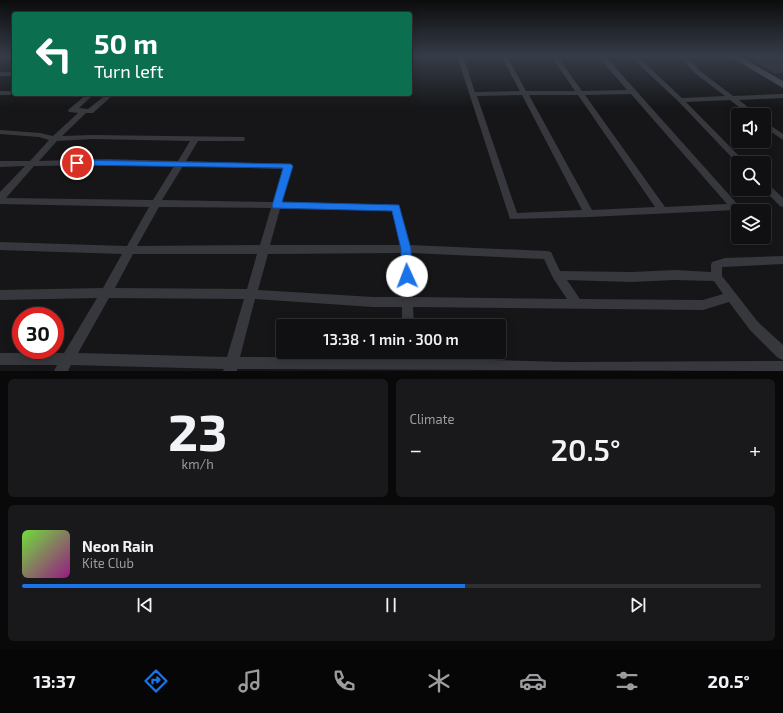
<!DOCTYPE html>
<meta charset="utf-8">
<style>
body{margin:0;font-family:"Exo 2",sans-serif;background:#19191b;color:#f1f3f6;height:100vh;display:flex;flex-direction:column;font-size:15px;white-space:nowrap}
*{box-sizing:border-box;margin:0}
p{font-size:13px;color:#9c9d9f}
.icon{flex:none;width:22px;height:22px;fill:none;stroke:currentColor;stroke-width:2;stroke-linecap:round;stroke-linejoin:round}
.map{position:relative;height:371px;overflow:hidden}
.drawer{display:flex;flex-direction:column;gap:8px;padding:8px;background:#09090a;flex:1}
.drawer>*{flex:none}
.guide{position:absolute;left:12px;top:12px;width:400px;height:84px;border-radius:4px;box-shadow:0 2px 10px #0003,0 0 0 1px #303032;background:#0b6e4f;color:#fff;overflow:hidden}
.tools{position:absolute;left:731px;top:108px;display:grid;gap:8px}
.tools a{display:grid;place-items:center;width:40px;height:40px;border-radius:4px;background:#101012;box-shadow:0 2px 10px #0003,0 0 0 1px #303032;font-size:20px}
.speed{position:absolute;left:12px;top:307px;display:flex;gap:8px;font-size:20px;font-weight:700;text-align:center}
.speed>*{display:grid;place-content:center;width:52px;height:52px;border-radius:50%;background:#101012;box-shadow:0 2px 10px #0003,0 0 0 1px #303032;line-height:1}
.speed .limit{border:6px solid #d22;background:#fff;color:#111}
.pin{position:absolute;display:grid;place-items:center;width:34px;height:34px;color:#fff;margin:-17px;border:2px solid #fff;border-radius:50%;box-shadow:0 1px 4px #0007}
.me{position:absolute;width:44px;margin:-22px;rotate:358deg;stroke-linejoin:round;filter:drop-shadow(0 0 3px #0008)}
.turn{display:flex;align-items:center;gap:14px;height:84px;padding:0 16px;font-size:18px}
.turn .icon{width:52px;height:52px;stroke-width:2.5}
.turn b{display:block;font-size:28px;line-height:34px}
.big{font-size:30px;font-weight:600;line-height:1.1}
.drawer .tile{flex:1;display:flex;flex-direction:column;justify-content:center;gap:6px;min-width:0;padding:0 14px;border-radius:6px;background:#19191b}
.drawer .dial{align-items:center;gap:0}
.dial b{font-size:52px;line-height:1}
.song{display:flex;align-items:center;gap:12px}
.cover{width:48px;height:48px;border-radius:6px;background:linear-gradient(135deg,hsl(100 70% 55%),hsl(310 70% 35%))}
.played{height:4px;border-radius:2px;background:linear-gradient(90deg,#1a73e8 60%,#303032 60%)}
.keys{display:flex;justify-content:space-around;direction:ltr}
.heat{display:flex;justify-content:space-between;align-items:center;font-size:22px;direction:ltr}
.drawer .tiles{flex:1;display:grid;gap:8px;grid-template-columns:1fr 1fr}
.tile:last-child{grid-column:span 2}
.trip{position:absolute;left:276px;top:319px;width:230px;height:40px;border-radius:4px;background:#101012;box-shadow:0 2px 10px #0003,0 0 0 1px #303032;font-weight:600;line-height:40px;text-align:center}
.tabs{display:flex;height:64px;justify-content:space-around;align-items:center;background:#060607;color:#9c9d9f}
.tabs .icon{width:28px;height:28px}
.tabs .current{color:#1a73e8}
.tabs b{font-size:18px;color:#f1f3f6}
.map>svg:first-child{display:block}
</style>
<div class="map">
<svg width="783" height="371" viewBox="0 0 783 371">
<rect width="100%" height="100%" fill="#161618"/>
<!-- building -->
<path fill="#29292c" stroke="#303034" d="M783 56V72L775 73 751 58Z"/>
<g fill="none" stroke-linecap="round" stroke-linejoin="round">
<!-- street -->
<g fill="#37383d" fill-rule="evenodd">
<path d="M457 56H463L475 92 520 91 501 56H507L526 91H575L551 56H557L582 91 627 90 598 56H605L740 207 738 209 735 210 589 217 510 219ZM631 94 727 204 665 207 585 95ZM522 95 582 210 517 213 477 96ZM529 95H578L655 207 592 210Z"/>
<path d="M630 56H637L682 98 725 96 696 74 678 56H685L700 71 733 96 783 94V98L739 100 758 115H749L730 100 686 102 746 163 738 164 678 101Z"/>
<rect x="0" y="72" width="14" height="4"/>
<path d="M0 91H10L13 93 10 95H0Z"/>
<path d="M87 94H94L79 108 88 109 107 94H114L93 113H86L62 136 92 135 244 137 245 139 244 141H198L186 161 291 164 292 166 282 202 399 205 410 245 547 251 551 252 560 271 631 272 675 270 711 272V265L712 262 725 258 783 256V264L722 267V276L758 322 783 345V360L778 358 750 330 729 302 703 310 413 307 414 326H402V307H373L255 299 240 357 403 358V352H415V358L569 362 783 361V371L237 369V371H223L224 369 71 365 68 371H54L57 365H0V353H64L97 298 0 300V290L103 288 122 254 0 250V242L127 246 149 207 0 204V192L25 166 0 167V161H30L49 140 39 137 0 134V130L40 133 53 136 78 113 69 112 68 110ZM92 139 190 141 178 161 106 159 39 161 57 141ZM106 165 174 166 153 200 6 198 34 166ZM183 166 283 169 273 202 162 200ZM159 207 271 208 260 245 137 246ZM280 209 392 210 400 245H270ZM401 253V297H373L258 290 268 254ZM411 253 544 259 553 278 567 299 413 297ZM133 254H257L247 289 115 288ZM567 280 631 282 675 280 714 281 723 294 703 300 580 299ZM109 298 244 299 227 357 78 353Z"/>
<path d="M764 121 783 134V140L764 127Z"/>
<path d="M764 182 767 183 783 198V207L780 206 763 189H764Z"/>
</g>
<!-- secondary -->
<path fill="#45474d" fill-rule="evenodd" d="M729 56H739L783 81V88Z"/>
</g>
<!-- sky -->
<linearGradient id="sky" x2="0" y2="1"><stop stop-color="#0c0c0d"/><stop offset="0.52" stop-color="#363c48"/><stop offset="1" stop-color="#363c48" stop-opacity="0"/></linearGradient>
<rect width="783" height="108" fill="url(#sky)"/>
<!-- route -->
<path fill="#1a73e8" stroke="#114b97" d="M77 160 291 164 293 166 282 202 399 205 411 249 412 276 411 279 407 280 403 279 401 276V249L392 211 273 208 272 206 283 168 74 165 73 163Z"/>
</svg>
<div class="tools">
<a><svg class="icon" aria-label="sound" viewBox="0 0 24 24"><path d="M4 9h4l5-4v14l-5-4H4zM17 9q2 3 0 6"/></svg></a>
<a><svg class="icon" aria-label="search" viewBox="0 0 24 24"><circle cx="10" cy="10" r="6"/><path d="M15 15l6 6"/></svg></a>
<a><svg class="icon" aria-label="layers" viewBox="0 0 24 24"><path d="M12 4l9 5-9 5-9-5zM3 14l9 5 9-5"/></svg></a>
</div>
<div class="speed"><div class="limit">30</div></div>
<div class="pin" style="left:77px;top:163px;background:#d93025"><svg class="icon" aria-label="arrive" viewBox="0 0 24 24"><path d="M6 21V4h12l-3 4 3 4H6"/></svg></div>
<svg class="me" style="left:407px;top:276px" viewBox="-20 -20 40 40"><circle r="19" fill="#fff"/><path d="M0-13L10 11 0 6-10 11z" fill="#1a73e8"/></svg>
<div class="trip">13:38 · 1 min · 300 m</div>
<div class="guide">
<div class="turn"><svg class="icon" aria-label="left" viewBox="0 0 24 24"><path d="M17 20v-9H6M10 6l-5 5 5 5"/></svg><div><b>50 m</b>Turn left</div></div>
</div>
</div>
<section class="drawer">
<div class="tiles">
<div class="tile dial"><b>23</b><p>km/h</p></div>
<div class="tile"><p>Climate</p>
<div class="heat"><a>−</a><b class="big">20.5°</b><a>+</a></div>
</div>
<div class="tile">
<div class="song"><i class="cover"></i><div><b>Neon Rain</b><p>Kite Club</p></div></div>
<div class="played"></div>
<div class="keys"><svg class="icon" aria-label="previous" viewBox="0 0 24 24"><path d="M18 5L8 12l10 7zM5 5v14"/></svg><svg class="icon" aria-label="pause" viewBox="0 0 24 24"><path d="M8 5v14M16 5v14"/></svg><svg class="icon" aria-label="next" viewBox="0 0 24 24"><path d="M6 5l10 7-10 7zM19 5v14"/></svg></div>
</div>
</div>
</section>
<nav class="tabs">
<b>13:37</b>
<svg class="icon current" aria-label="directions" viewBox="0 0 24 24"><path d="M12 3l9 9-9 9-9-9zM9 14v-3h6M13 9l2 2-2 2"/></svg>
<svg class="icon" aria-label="music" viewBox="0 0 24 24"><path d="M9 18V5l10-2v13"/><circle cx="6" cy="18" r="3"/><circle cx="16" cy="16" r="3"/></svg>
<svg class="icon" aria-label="phone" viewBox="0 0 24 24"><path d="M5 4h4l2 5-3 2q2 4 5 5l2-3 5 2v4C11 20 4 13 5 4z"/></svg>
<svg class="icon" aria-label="climate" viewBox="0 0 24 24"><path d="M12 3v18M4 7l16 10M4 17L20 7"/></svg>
<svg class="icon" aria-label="car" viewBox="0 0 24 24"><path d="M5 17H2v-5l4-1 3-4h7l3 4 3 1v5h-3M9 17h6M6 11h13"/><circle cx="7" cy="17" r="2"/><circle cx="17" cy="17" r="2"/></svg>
<svg class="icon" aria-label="filters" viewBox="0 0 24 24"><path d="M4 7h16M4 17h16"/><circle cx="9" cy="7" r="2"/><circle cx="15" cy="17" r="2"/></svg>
<b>20.5°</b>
</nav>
